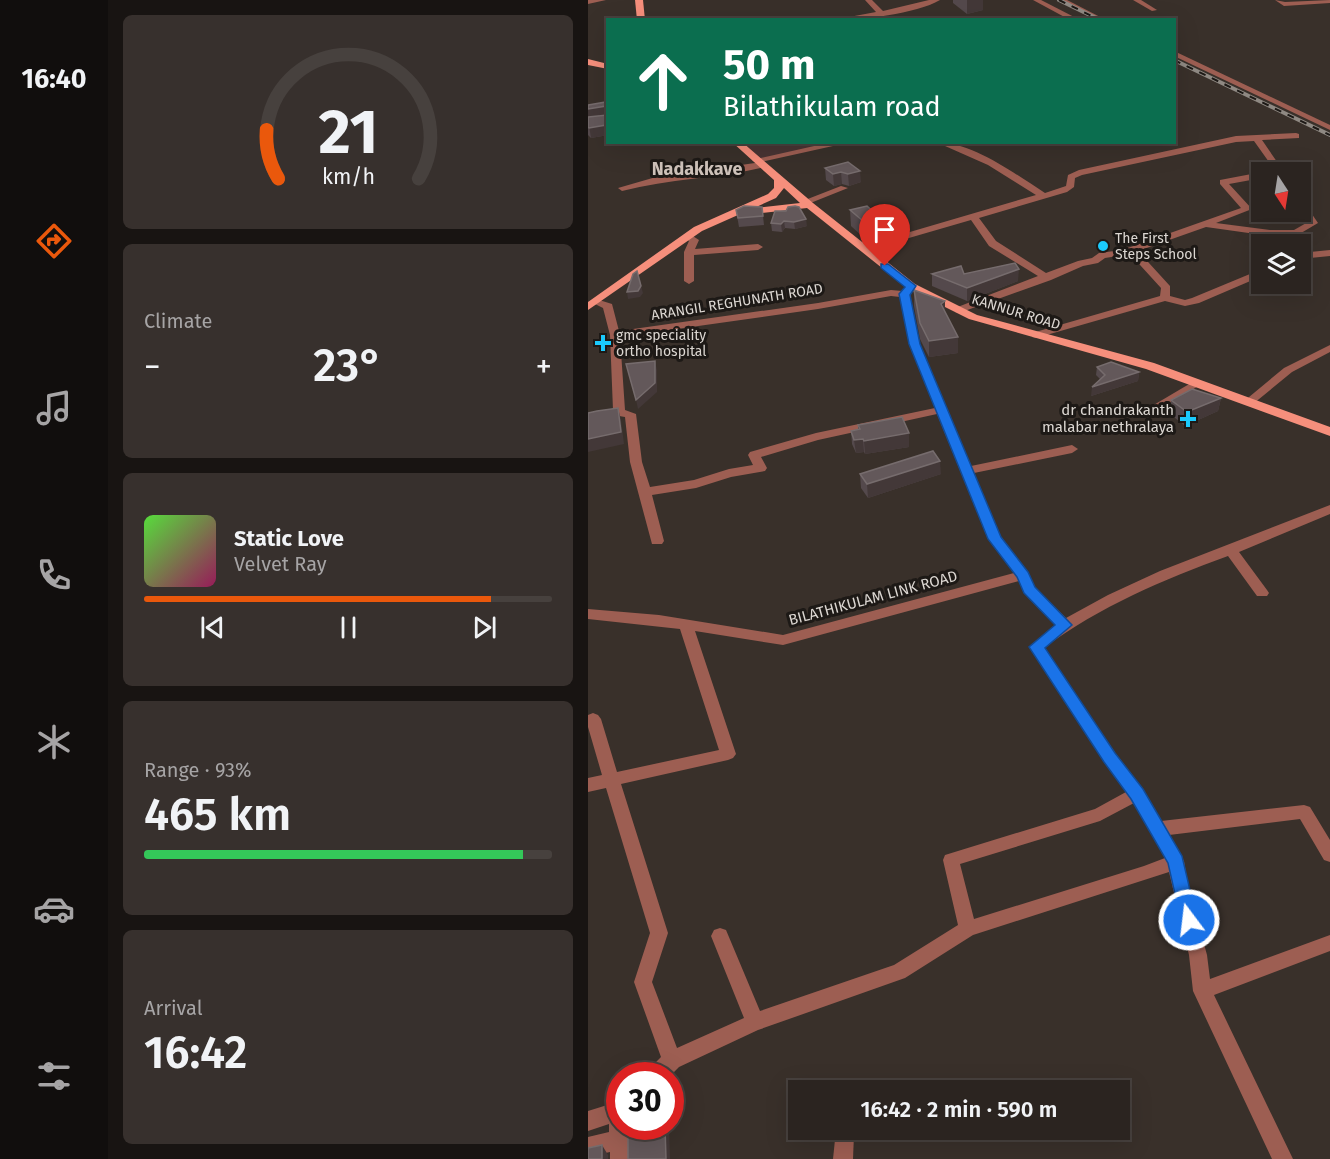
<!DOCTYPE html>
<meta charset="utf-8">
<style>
body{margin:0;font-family:"Fira Sans",sans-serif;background:#37302d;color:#f1f3f6;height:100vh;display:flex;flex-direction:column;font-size:22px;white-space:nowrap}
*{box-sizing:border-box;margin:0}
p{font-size:20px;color:#a6a4a5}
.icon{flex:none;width:33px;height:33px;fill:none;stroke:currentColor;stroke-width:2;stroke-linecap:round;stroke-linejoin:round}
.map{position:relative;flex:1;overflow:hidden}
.details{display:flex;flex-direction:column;gap:15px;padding:15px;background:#181412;width:480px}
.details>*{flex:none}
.top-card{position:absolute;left:18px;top:18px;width:570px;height:126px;border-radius:0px;box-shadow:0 6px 24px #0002,0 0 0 2px #47413e;background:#0b6e4f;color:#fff;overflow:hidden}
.needle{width:39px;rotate:168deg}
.fabs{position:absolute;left:663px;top:162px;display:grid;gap:12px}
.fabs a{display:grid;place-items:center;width:60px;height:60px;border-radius:0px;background:#2b2420;box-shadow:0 6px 24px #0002,0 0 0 2px #47413e;font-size:30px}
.speed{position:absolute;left:18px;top:1062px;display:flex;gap:12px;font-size:30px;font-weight:700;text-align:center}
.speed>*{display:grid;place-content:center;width:78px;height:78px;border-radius:50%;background:#2b2420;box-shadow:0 6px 24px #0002,0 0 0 2px #47413e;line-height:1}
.speed .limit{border:9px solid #d22;background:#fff;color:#111}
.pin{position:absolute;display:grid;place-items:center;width:51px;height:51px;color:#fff;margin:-62px -26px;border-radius:50% 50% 50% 0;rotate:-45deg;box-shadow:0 0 6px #0007}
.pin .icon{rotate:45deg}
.me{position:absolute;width:66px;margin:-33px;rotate:345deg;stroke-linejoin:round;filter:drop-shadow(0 0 4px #0008)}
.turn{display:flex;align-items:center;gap:21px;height:126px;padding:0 18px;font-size:27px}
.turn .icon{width:78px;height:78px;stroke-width:2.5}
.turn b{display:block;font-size:42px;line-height:51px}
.big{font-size:45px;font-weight:600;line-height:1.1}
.details .tile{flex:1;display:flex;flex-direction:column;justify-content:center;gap:9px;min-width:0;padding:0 21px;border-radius:9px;background:#37302d}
.details .dial{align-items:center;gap:0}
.dial svg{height:156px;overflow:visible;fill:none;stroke:#47413e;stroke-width:7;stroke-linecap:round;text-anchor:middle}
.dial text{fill:#f1f3f6;stroke:none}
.song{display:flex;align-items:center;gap:18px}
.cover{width:72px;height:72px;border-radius:9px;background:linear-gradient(135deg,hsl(110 70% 55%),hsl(330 70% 35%))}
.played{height:6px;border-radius:3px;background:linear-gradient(90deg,#ea580c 85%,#47413e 85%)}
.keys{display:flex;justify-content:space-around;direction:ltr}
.heat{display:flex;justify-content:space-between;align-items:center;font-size:33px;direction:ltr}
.charge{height:9px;border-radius:4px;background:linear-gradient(90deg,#34c759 93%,#47413e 0)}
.trip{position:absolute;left:200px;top:1080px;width:342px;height:60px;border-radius:0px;background:#2b2420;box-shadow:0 6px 24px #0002,0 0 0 2px #47413e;font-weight:600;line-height:60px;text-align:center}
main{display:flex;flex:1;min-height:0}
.dock{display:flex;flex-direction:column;width:108px;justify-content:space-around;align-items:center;background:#110e0d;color:#a6a4a5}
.dock .icon{width:42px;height:42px}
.dock .active{color:#ea580c}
.dock b{font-size:27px;color:#f1f3f6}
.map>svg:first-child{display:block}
</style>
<main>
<nav class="dock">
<b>16:40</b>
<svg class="icon active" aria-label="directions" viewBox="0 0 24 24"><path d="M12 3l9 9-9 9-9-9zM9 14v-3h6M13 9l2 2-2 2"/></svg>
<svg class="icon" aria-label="music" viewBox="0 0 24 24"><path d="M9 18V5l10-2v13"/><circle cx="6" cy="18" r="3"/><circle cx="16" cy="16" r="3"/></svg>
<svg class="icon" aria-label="phone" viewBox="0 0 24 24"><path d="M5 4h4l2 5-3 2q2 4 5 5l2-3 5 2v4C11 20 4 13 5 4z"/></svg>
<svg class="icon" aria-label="climate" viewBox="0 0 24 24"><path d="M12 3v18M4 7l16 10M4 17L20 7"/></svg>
<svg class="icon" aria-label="car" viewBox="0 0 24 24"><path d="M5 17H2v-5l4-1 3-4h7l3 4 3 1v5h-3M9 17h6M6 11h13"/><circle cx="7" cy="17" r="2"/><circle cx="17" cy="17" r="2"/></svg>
<svg class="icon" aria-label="filters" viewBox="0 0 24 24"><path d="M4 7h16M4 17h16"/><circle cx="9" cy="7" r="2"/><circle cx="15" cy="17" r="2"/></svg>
</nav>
<section class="details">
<div class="tile dial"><svg viewBox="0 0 100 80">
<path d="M14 69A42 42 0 1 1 86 69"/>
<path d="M14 69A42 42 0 0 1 8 44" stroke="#ea580c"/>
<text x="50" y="56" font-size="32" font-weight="700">21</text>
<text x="50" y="72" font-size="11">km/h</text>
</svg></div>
<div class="tile"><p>Climate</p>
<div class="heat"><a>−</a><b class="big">23°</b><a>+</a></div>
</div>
<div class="tile">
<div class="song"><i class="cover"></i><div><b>Static Love</b><p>Velvet Ray</p></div></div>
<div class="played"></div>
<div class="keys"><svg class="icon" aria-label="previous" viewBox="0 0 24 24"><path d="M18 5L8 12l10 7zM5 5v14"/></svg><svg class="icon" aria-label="pause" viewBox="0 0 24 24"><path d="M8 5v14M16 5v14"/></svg><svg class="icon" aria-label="next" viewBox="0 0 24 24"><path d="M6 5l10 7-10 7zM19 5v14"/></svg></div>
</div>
<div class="tile"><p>Range · 93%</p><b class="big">465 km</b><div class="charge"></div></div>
<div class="tile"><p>Arrival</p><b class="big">16:42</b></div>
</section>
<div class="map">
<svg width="742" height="1159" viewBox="0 0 742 1159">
<rect width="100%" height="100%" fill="#39302a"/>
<!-- education -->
<path fill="#483433" d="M155 143H246L170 159Z"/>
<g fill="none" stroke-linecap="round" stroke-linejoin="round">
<!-- minor -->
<g fill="#9d5e52" fill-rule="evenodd">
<path d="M0 0H18L0 4Z"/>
<path d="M277 0H284L295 11 341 0H352C328 14 273 20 245 20L288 12Z"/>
<path d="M445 0H453L492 20H482Z"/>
<path d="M471 0H479L518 20H508Z"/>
<path d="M545 0H553L569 10 564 11Z"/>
<path d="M687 0 697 2 742 0V3L696 6Z"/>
<path d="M586 51 742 125V130L586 56Z"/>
<path d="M708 133 711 134V138L674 140 696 172H688L666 141 648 142 494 175 487 178 486 187 479 192 391 218 408 241 458 273 490 261 504 258 511 253 534 250 653 208 632 184V180L674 172H675L674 178 641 184 664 209 628 223 682 230H706L720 222 712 211V200L715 201 730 223 708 236H682L618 227 550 251 582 286V296L597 300 604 298 674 269V276L611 303 597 306 577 301 448 338 444 337V333L572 296 573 288 542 254 517 258 510 263 495 266 463 280 371 313 367 312V308L450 276 401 246 383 220 314 240 306 236 271 248 266 245 307 230 315 234 448 195 400 165 348 142C385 142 427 174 457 193L478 186 480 175 491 170 648 136Z"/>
<path d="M244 142H263L168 163 164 160Z"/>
<path d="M174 162 178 165 177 167C130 178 81 179 34 191L30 188 68 177Z"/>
<path d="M253 186 260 188 220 204 212 202Z"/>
<path d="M100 233 111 240 107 249 170 244 175 247 170 250 106 255V281L101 284 96 281V252L101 241 95 236Z"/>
<path d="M742 250V256L712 259V253Z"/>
<path d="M323 283 328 286 322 294 331 344 383 466 484 445 490 449 484 453 386 473 413 537 440 572 447 588 478 618 520 595 572 571 742 505V514L651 552 679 590 681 593 679 596H669L640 556C575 580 512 606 456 648L528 754 555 789 573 821 716 805 722 807 742 840V862L736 860 712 819 581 835 596 861 600 885 619 955 622 979 742 935V951L626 995 705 1159H684L605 991 601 955 581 872 385 935 317 978 170 1030 91 1067 82 1076H59L61 1069 73 1057 46 982 62 933 18 788 0 792V778L14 775 0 727V715L5 713 10 715 13 719 29 772 131 750 92 629 0 619V609L71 615 195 635 426 573 400 539 349 414 230 440 173 457 179 468 177 471 143 477 108 488 64 495 76 541 74 544H64L42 462 37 417 31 416 0 422V414L25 410 22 335 15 308 3 302 8 299 24 304 31 331 230 303 303 290 314 291 319 284ZM303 296 312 297 321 344 347 408 228 433 162 452 160 455 165 465 141 469 106 480 62 487 54 462 48 414 37 410 32 337 230 309ZM431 581 436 593 468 625 441 647 538 792 507 809 357 855 355 860 370 925 306 965 172 1011 138 930 132 928 126 930 123 936 156 1018 89 1048 64 982 80 933 33 784 140 760 145 758 148 754 107 631 195 645ZM546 803 577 858 556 866 386 919 372 864 512 821Z"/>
<path d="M742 345V352L704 372 665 404 661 405 655 402 696 368Z"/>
<path d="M608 380 612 381V385L574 408H566L564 406Z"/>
<path d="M32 1101V1126H41L42 1159H22V1152L0 1157V1137L21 1132V1124L0 1131V1111Z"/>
<path d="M248 1130H264L266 1134 265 1159H245Z"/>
</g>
<!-- major -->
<g fill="#f68f7c" fill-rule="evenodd">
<path d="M47 0H55L57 20H49Z"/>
<path d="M0 59 20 64V69L0 65Z"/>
<path d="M144 142H154L225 203 327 284 389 315 566 363 742 427V436L558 369 381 319 319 288 219 208 164 214 159 211 114 231 0 310V302L106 227 180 194 186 188V180ZM196 188 212 203 166 208 188 198Z"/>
</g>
<defs>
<g id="rail">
<path d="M471 0 512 20"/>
<path d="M586 60 742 135"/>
</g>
</defs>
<!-- rail casing -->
<use href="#rail" stroke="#8f8983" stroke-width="4"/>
<!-- rail -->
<use href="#rail" stroke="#1d1916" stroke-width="2" stroke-dasharray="7" stroke-linecap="butt"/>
</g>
<!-- wall -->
<g fill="#54494c">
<path d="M365 0H395V10L379 14 365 3Z"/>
<path d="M0 105 20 109V135L3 138 0 135Z"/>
<path d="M260 162 273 182 261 186 254 184 246 186 238 180 237 168Z"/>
<path d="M174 207 176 225 151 227 148 210Z"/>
<path d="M262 210 291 217 292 233 276 238 263 226Z"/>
<path d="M187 211 219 226 207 229 197 228 194 232 184 231 183 223Z"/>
<path d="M344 274H376L430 281 379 301 344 286Z"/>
<path d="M326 290 357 313 370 353 341 357 332 339 326 306Z"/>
<path d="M509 367 551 372 550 381 503 396 512 379 508 375Z"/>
<path d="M633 398 630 411 597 426 581 413 583 400Z"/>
<path d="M270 425 321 447 277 454 276 452 268 453 264 444 263 431 270 430Z"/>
<path d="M272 474H353L280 498 273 488Z"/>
</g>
<!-- shaded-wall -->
<g fill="#433838">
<path d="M379 0H395V10L379 14Z"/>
<path d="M18 102 20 109V135L3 138 0 119V109Z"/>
<path d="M272 171 273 182 261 186 260 174Z"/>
<path d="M253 172 254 184 246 186 245 174Z"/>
<path d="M291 217 292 233 276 238 275 221Z"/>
<path d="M218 219 219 226 207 229 206 222Z"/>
<path d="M196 221 197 228 194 232 193 224Z"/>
<path d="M431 269 430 281 379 301V288Z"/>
<path d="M53 286 55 293 52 297 40 299 39 292Z"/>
<path d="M357 301V317L353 304Z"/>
<path d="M370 337V353L341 357V341Z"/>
<path d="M67 361 69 370V392L50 409 48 400Z"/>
<path d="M551 372 550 381 503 396 504 387Z"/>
<path d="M633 398 630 411 597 426 599 412Z"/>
<path d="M30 408 33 420 36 444 0 452V439Z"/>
<path d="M321 433V447L277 454 276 441Z"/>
<path d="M275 439 276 452 268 453 266 440Z"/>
<path d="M352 461 353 474 280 498 279 484Z"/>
<path d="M77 1126H81L82 1159H78Z"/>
<path d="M14 1145 20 1155V1159H14Z"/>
</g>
<!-- building -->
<g fill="#63585a" stroke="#766c6d" stroke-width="1.5">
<path d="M18 102V106L0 109V105Z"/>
<path d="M19 115 18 125 1 128 0 127V117Z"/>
<path d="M260 162 272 171 260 174 253 172 245 174 237 168Z"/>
<path d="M156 206 174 207 175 216 150 218 148 210Z"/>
<path d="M207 206 211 207 218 219 206 222 196 221 193 224 183 223 187 211H198L200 207Z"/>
<path d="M279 206 291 217 275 221 262 210Z"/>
<path d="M427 263 431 269 379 288 344 274 373 266 376 274Z"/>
<path d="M49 271 53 286 50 291 39 292 45 274Z"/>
<path d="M326 290 357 301 353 304 370 337 341 341 332 323Z"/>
<path d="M67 361V383L48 400 38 364Z"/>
<path d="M523 362 551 372 504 387 517 375 509 367Z"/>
<path d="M604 389 633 398 599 412 583 400Z"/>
<path d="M30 408 33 432 0 439V413L9 411Z"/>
<path d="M314 417 321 433 276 441 275 439 266 440 263 431 272 429 270 425Z"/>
<path d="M345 451 352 461 279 484 272 474Z"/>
<path d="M40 1126H77L78 1159H40Z"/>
<path d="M14 1145V1159H0V1148Z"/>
</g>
<!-- route -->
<path fill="#1a73e8" stroke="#114b97" stroke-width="1.5" d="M293 264H300L328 286 322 295 332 344 413 537 440 572 447 587 484 625 457 648 527 753 555 789 594 856 609 920 607 925 601 928 594 925 580 863 543 799 516 762 441 647 467 625 436 593 429 577 400 539 321 344 311 294 317 287 293 268Z"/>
<!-- markers -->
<g fill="#1bcafc" stroke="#1d1916" stroke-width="2">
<circle cx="515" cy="246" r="6"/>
<path d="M12 334h6v6h6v6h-6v6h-6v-6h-6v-6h6z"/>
<path d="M597 410h6v6h6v6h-6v6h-6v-6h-6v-6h6z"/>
</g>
<g text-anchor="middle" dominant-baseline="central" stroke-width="6" stroke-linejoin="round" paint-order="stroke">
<!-- far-poi labels -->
<g font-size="14" fill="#dcd7d2" stroke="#1d1916" text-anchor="start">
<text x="527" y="238">The First<tspan x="527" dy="16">Steps School</tspan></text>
<text x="28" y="335">gmc speciality<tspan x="28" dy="16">ortho hospital</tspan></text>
</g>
<!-- far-street labels -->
<g font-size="14" fill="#dcd7d2" stroke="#1d1916">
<text transform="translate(149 302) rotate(-9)">ARANGIL REGHUNATH ROAD</text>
<text transform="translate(428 312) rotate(17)">KANNUR ROAD</text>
</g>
<!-- poi labels -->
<g font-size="15" fill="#dcd7d2" stroke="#1d1916" text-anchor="end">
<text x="586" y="410">dr chandrakanth<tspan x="586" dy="17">malabar nethralaya</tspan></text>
</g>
<!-- street labels -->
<g font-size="15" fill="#dcd7d2" stroke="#1d1916">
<text transform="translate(285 598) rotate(-15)">BILATHIKULAM LINK ROAD</text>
</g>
<!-- far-district labels -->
<g font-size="18" font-weight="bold" fill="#cec2ba" stroke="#1d1916">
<text x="109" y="169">Nadakkave</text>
</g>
</g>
</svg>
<div class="fabs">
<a><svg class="needle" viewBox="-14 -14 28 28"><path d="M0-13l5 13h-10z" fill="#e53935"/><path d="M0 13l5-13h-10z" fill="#a6a4a5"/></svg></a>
<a><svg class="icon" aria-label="layers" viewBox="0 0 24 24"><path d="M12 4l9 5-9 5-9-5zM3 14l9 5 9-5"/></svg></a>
</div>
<div class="speed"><div class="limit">30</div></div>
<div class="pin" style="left:297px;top:266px;background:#d93025"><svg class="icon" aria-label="arrive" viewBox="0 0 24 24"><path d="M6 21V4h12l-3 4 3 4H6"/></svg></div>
<svg class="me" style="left:601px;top:920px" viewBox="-20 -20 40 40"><circle r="17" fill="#1a73e8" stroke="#fff" stroke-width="3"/><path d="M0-11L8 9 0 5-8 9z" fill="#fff"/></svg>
<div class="trip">16:42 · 2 min · 590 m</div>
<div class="top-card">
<div class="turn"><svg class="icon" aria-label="ahead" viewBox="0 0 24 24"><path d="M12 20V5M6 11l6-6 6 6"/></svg><div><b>50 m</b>Bilathikulam road</div></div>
</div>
</div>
</main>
